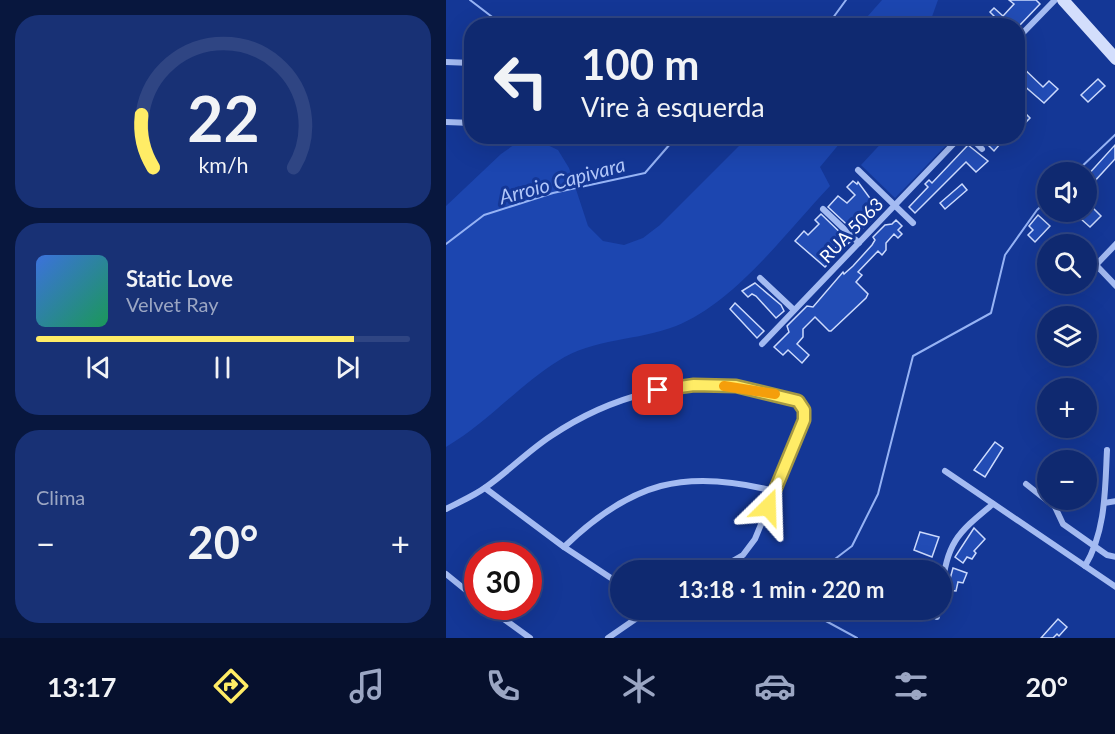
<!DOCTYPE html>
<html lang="pt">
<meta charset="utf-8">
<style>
body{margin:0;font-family:Lato,sans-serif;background:#183175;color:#f1f3f6;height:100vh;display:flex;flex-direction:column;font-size:22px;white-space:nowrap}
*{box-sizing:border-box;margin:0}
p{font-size:20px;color:#9ba6c3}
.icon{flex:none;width:33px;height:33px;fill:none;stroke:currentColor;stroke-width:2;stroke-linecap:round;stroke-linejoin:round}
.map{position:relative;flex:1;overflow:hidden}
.details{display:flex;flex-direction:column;gap:15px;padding:15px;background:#08173e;width:446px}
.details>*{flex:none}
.guide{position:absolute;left:18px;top:18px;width:561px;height:126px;border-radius:24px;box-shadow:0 6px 24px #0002,0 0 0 2px #2f4583;background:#0f2970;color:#f1f3f6;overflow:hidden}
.controls{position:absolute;left:591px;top:162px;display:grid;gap:12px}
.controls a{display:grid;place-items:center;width:60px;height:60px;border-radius:50%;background:#0f2970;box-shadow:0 6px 24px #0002,0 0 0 2px #2f4583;font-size:30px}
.speed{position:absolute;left:18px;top:542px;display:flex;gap:12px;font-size:30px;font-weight:700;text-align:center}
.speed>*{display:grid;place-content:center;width:78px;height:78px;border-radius:50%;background:#0f2970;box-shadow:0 6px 24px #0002,0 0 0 2px #2f4583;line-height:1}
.speed .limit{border:9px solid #d22;background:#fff;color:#111}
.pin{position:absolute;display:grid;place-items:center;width:51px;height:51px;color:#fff;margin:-26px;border-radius:12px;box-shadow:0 3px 9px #0006}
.me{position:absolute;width:66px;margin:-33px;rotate:22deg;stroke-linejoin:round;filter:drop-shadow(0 0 4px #0008)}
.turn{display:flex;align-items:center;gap:21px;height:126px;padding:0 18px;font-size:27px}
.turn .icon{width:78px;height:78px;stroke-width:2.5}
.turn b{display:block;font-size:42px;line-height:51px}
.big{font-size:45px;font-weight:700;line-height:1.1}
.details .widget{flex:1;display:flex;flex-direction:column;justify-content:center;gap:9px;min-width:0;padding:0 21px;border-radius:24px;background:#183175}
.details .dial{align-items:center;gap:0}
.dial svg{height:156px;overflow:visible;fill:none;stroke:#2f4583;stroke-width:7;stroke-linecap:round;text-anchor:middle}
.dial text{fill:#f1f3f6;stroke:none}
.song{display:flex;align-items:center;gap:18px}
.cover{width:72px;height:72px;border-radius:9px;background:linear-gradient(135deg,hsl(220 70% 55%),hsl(150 70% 35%))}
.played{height:6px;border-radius:3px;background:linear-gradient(90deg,#ffec66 85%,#2f4583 85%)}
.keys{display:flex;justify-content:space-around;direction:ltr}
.heat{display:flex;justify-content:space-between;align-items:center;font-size:33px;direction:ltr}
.trip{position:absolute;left:164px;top:560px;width:342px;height:60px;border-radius:30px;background:#0f2970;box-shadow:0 6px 24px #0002,0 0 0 2px #2f4583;font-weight:700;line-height:60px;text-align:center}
.tab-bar{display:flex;height:96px;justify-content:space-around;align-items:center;background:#06102d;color:#9ba6c3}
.tab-bar .icon{width:42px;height:42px}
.tab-bar .active{color:#ffec66}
.tab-bar b{font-size:27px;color:#f1f3f6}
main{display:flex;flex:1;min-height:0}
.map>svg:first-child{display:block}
</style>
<main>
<section class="details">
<div class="widget dial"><svg viewBox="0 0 100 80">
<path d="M14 69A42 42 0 1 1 86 69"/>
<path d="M14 69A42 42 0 0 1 8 42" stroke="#ffec66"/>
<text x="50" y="56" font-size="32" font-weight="700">22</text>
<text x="50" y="72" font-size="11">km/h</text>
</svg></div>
<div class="widget">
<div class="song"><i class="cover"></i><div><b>Static Love</b><p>Velvet Ray</p></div></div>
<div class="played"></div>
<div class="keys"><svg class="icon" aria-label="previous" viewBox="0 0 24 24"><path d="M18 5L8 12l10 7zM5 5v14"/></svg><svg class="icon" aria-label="pause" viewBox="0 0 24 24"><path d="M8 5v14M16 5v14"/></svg><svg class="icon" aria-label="next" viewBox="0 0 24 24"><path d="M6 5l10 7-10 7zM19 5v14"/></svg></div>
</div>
<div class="widget"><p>Clima</p>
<div class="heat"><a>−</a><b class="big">20°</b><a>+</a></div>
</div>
</section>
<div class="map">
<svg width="670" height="638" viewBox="0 0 670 638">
<rect width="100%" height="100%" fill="#143796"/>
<!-- green -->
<g fill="#1c46b0">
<path d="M436 0H492L483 25H414Z"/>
<path d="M442 136H508V137L449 198 415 165Z"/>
<path d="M302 137H399L374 167 384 186C340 232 290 302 230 326 192 341 147 338 112 361 72 386 41 423 0 447V206L55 154 72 142 93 141 112 150 123 168 142 226 157 241 178 245 197 238 214 225Z"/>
</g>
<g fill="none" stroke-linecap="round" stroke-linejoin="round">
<!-- stream -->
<g stroke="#96b3f5" stroke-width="2">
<path d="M24 0 58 26"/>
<path d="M381 26 400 0"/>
<path d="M630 172 670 134"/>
<path d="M0 244 38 215 107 193 199 173 231 136"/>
<path d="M382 570 385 562 406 546 432 494 467 356 545 313 559 255 591 210 602 200"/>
<path d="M368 609 367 614 411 638"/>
</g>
</g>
<!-- building -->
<g fill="#224cb5" stroke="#ccdafd" stroke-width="1.5">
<path d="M563 0H590L594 4 573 26H547L552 20 544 12 548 8 557 16 568 4Z"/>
<path d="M572 63 597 87 603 81 612 89 598 103 576 84 572 88Z"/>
<path d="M652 79 659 86 642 102 635 95Z"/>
<path d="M572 98 579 105 575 109 584 118 572 130Z"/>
<path d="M533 136H561L548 151Z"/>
<path d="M522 145 542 161 530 172 520 162 469 213 463 207 482 187 479 184 483 180 486 183Z"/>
<path d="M669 145V159L646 184 640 177Z"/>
<path d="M407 181 411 184 412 182 423 197 437 207 411 234 382 207 392 196 401 203 409 195 401 187Z"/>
<path d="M516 184 521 190 499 209 494 203Z"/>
<path d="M646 207 655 216 644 227 635 219Z"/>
<path d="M375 214 404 242 398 247 394 243 381 257 385 261 379 267 349 241 358 231 362 235 373 224 369 220Z"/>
<path d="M592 215 604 226 589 242 582 235 587 230 583 226Z"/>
<path d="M450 220 456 226 452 230 456 234 452 238 448 234 440 243V250L436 255 432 251 412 272 416 275 410 282 422 294 420 298 385 331H383L369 317 357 329V337L351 344 363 355 356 363 342 350 337 355 328 347 343 332 341 326 361 306 367 307 397 272 398 274 407 266 426 245 429 240 427 237 439 225 446 224Z"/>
<path d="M309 283 335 305 338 311 330 318 310 296 306 294 302 297 296 291Z"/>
<path d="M289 303 318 331 311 338 284 309Z"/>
<path d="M549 442 557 448 539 477 528 470Z"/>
<path d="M528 528 539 539 528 551 530 553 526 559 521 557 517 563 509 557Z"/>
<path d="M474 532 493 537 486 557 468 550Z"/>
<path d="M507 568 521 573 517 583 512 582 510 591 501 590Z"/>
<path d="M612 619 621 627 613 636 611 634 607 638H595Z"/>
</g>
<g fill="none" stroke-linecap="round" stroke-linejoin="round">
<!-- minor -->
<g stroke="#a4bbf2" stroke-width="6">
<path d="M572 38 609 0"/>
<path d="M0 62 26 63"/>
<path d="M0 122 26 123"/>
<path d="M523 136 536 149"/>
<path d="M412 170 467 223"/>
<path d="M377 209 413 243"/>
<path d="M670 244 650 265 670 286"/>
<path d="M314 278 348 310"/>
<path d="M316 344 515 136"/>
<path d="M499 471 670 587"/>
<path d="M580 484 609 507 617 524 661 555 670 557"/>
<path d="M39 488 118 547 174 584"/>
<path d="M658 503 670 501"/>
<path d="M0 509C13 502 28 496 40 487 63 471 82 451 105 436 163 397 235 376 305 389 321 392 345 392 356 405L358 420 309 539 297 555 271 570"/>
<path d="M118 547C185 482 239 468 328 491"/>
<path d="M639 566C660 531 659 489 661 450"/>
<path d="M0 574 32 600"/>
<path d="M495 592C502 542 509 535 547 504"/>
<path d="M40 606 84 638"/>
<path d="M491 617 492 609"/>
<path d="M162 638 204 609"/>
</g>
<!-- secondary -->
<path stroke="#d3defc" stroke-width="12" d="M617 0 670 59"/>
</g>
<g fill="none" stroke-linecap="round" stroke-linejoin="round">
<defs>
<path id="route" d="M212 390 248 385 290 386 352 401 358 410V420L322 507"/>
</defs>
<!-- route casing -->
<use href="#route" stroke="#a69942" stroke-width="15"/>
<!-- route -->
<use href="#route" stroke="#ffec66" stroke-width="10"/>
<!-- slow -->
<path stroke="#f59e0b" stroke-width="10" d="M278 386 329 394"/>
</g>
<g text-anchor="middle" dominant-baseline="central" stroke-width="6" stroke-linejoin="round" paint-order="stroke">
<!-- street labels -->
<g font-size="18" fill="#fff" stroke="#143796">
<text transform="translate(405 230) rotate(-46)">RUA 5063</text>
</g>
<!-- water labels -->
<g font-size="20" font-style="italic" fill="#b1c6f9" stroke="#143796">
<text transform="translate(116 180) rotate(-15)">Arroio Capivara</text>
</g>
</g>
</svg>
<div class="controls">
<a><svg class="icon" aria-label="sound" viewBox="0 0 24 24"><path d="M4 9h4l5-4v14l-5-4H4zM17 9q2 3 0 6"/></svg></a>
<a><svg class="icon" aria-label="search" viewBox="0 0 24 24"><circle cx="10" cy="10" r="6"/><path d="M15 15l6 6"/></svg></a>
<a><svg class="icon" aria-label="layers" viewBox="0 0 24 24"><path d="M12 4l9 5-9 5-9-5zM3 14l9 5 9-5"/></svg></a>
<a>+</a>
<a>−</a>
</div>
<div class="speed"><div class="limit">30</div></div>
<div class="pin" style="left:212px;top:390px;background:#d93025"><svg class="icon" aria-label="arrive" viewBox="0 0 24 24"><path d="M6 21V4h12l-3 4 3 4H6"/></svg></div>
<svg class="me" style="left:322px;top:507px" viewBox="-20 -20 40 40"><path d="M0-17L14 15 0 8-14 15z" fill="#ffec66" stroke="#fff" stroke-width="4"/></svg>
<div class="trip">13:18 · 1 min · 220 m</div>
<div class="guide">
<div class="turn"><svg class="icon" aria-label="left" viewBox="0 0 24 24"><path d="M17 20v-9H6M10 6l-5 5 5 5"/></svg><div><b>100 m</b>Vire à esquerda</div></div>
</div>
</div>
</main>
<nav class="tab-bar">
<b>13:17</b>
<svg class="icon active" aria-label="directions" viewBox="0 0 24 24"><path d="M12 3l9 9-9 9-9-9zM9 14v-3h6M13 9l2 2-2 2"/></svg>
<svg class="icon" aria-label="music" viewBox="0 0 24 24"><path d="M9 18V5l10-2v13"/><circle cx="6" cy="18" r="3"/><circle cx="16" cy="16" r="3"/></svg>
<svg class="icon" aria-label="phone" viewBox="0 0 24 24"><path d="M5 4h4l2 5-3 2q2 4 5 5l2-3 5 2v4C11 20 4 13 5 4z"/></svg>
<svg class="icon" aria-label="climate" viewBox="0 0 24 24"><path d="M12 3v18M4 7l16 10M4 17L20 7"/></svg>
<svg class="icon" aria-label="car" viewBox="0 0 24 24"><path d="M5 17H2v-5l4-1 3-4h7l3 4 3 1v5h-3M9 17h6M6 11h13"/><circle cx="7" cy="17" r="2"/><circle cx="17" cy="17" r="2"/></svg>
<svg class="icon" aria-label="filters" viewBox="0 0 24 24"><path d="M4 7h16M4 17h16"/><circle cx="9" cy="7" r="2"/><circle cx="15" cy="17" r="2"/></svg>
<b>20°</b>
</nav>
